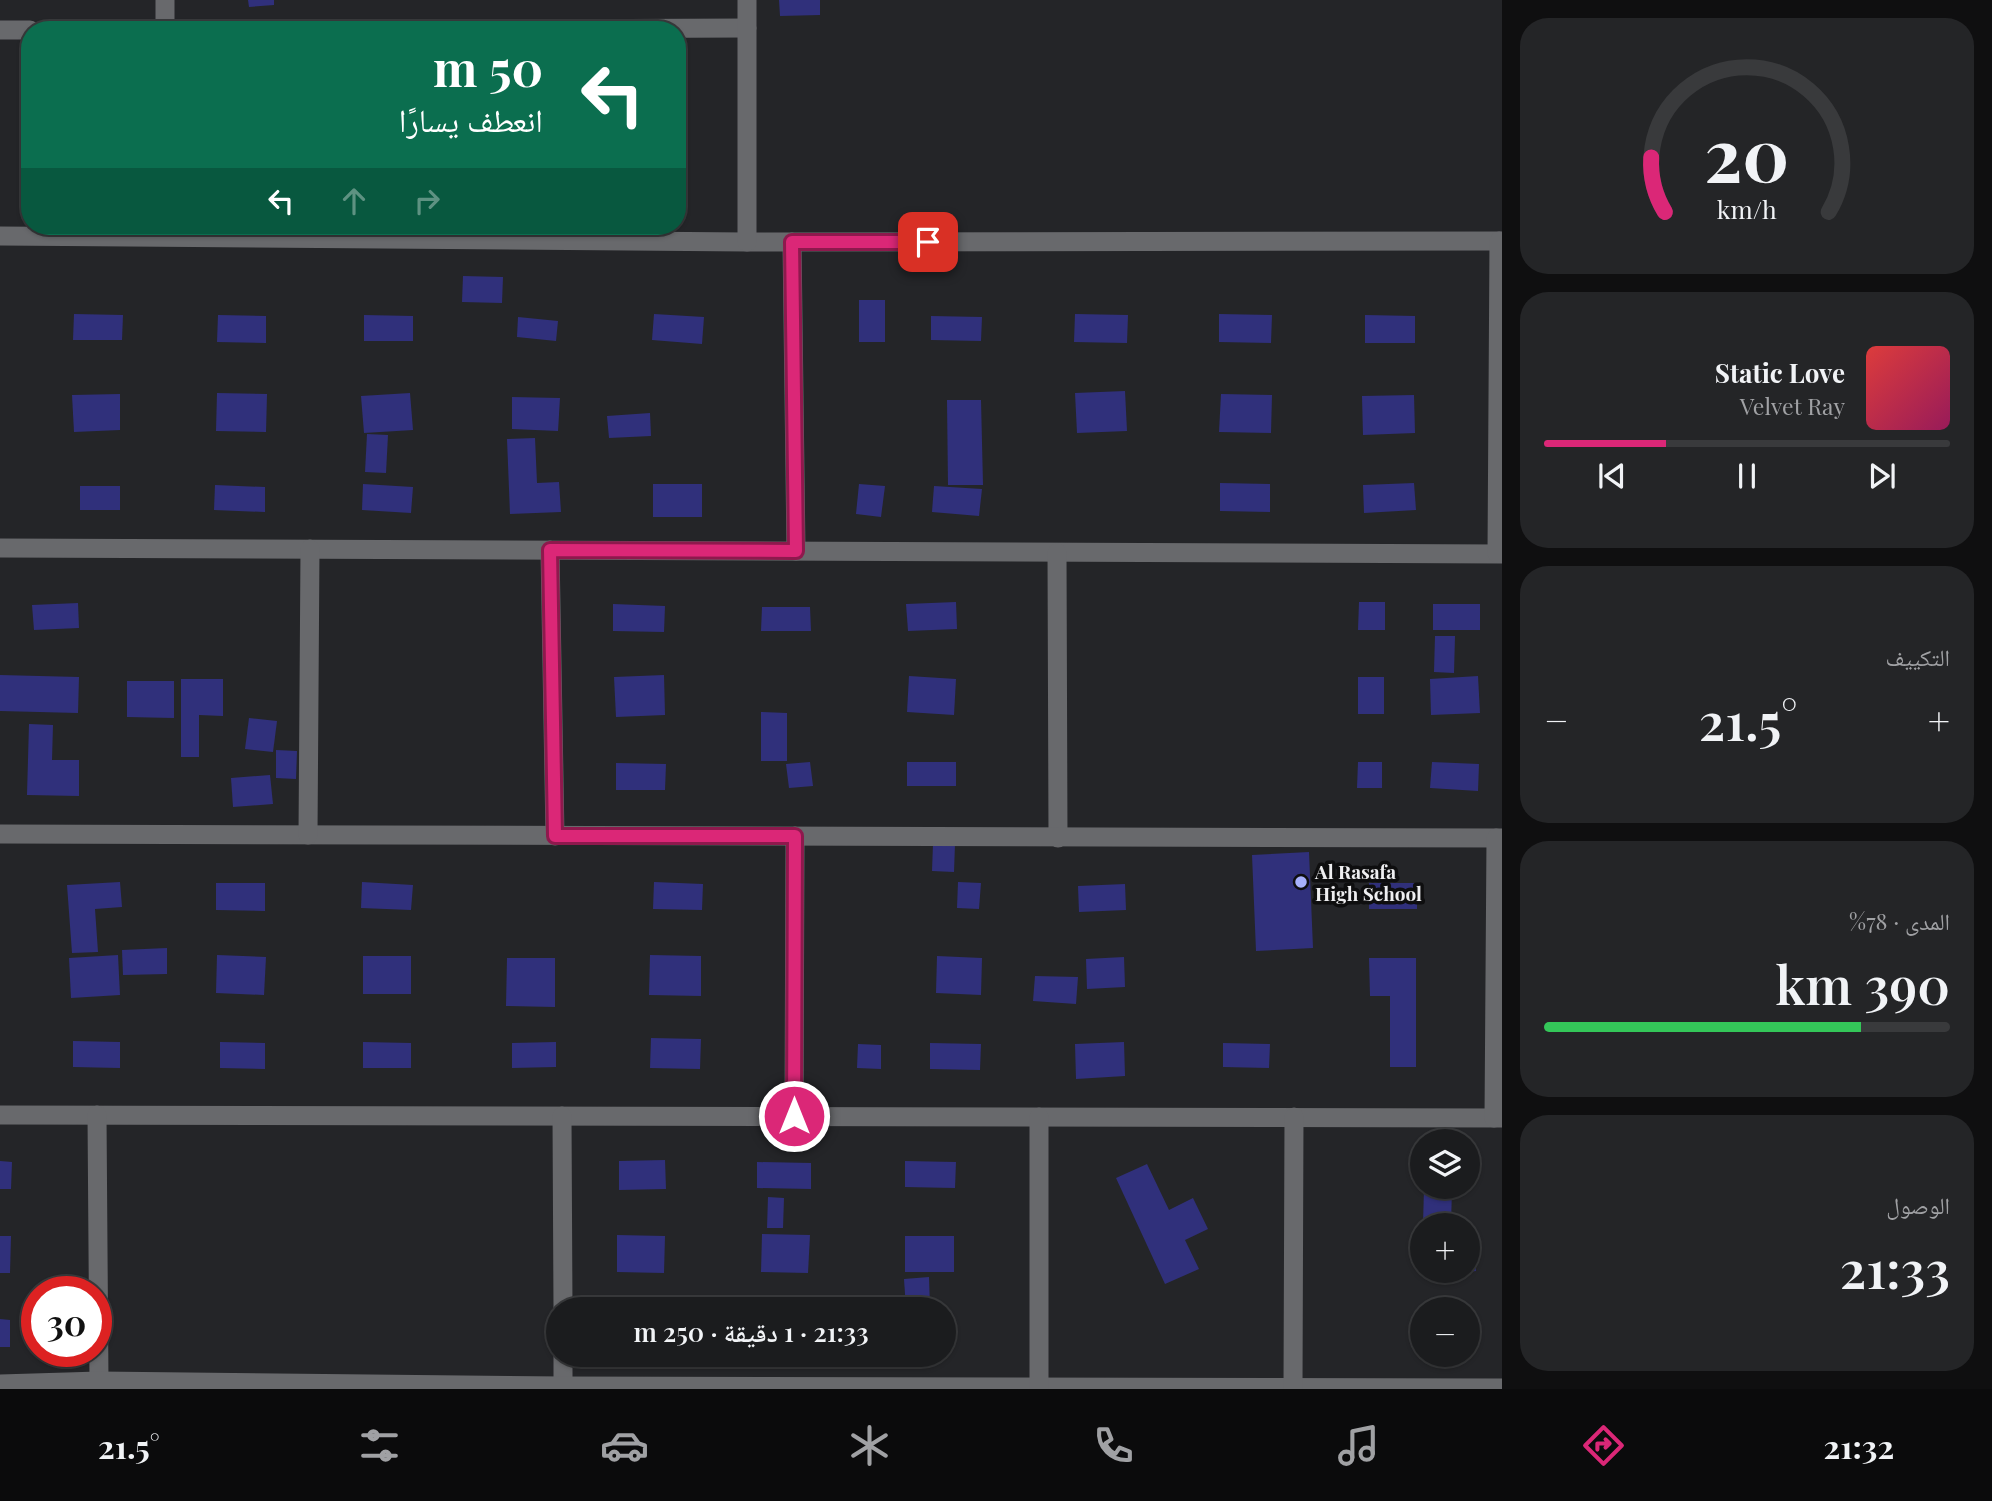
<!DOCTYPE html>
<html lang="ar">
<meta charset="utf-8">
<style>
body{margin:0;font-family:"Playfair Display","Noto Naskh Arabic",serif;background:#242527;color:#f1f3f6;direction:rtl;height:100vh;display:flex;flex-direction:column;font-size:26px;white-space:nowrap}
*{box-sizing:border-box;margin:0}
p{font-size:23px;color:#a0a1a4}
.icon{flex:none;width:38px;height:38px;fill:none;stroke:currentColor;stroke-width:2;stroke-linecap:round;stroke-linejoin:round}
.map{position:relative;flex:1;overflow:hidden;direction:ltr}
.drawer{display:flex;flex-direction:column;gap:18px;padding:18px;background:#0f0f10;width:490px}
.drawer>*{flex:none}
.guide{position:absolute;left:21px;top:21px;width:665px;height:214px;border-radius:28px;box-shadow:0 2px 5px #0004,0 0 0 2px #393a3c;direction:rtl;background:#0b6e4f;color:#fff;overflow:hidden}
.buttons{position:absolute;left:1410px;top:1129px;display:grid;gap:14px}
.buttons a{display:grid;place-items:center;width:70px;height:70px;border-radius:50%;background:#1b1c1e;box-shadow:0 2px 5px #0004,0 0 0 2px #393a3c;font-size:35px}
.speed{position:absolute;left:21px;top:1276px;display:flex;gap:14px;font-size:35px;font-weight:700;text-align:center}
.speed>*{display:grid;place-content:center;width:91px;height:91px;border-radius:50%;background:#1b1c1e;box-shadow:0 2px 5px #0004,0 0 0 2px #393a3c;line-height:1}
.speed .limit{border:10px solid #d22;background:#fff;color:#111}
.pin{position:absolute;display:grid;place-items:center;width:60px;height:60px;color:#fff;margin:-30px;border-radius:14px;box-shadow:0 4px 10px #0006}
.me{position:absolute;width:77px;margin:-38px;rotate:0deg;stroke-linejoin:round;filter:drop-shadow(0 0 5px #0008)}
.turn{display:flex;align-items:center;gap:24px;height:147px;padding:0 28px;font-size:32px}
.turn .icon{width:91px;height:91px;stroke-width:2.5}
.turn b{display:block;font-size:49px;line-height:60px}
.lanes{display:flex;align-items:center;height:66px;padding:0 28px;background:#0003;justify-content:center;gap:35px;direction:ltr}
.lanes .off{opacity:.35}
.big{font-size:52px;font-weight:600;line-height:1.1}
.drawer .card{flex:1;display:flex;flex-direction:column;justify-content:center;gap:10px;min-width:0;padding:0 24px;border-radius:28px;background:#242527}
.drawer .dial{align-items:center;gap:0}
.dial svg{height:182px;overflow:visible;fill:none;stroke:#393a3c;stroke-width:7;stroke-linecap:round;text-anchor:middle}
.dial text{fill:#f1f3f6;stroke:none}
.song{display:flex;align-items:center;gap:21px}
.cover{width:84px;height:84px;border-radius:10px;background:linear-gradient(135deg,hsl(0 70% 55%),hsl(330 70% 35%))}
.played{height:7px;border-radius:4px;background:linear-gradient(90deg,#db2777 30%,#393a3c 30%)}
.keys{display:flex;justify-content:space-around;direction:ltr}
.heat{display:flex;justify-content:space-between;align-items:center;font-size:38px;direction:ltr}
.charge{height:10px;border-radius:5px;background:linear-gradient(90deg,#34c759 78%,#393a3c 0)}
.trip{position:absolute;left:546px;top:1297px;width:410px;height:70px;border-radius:35px;background:#1b1c1e;box-shadow:0 2px 5px #0004,0 0 0 2px #393a3c;font-weight:600;line-height:70px;text-align:center;direction:rtl}
.menu{display:flex;height:112px;justify-content:space-around;align-items:center;background:#0b0b0c;color:#a0a1a4}
.menu .icon{width:49px;height:49px}
.menu .selected{color:#db2777}
.menu b{font-size:32px;color:#f1f3f6}
main{display:flex;flex:1;min-height:0}
.map>svg:first-child{display:block}
</style>
<main>
<section class="drawer">
<div class="card dial"><svg viewBox="0 0 100 80">
<path d="M14 69A42 42 0 1 1 86 69"/>
<path d="M14 69A42 42 0 0 1 8 45" stroke="#db2777"/>
<text x="50" y="56" font-size="32" font-weight="700">20</text>
<text x="50" y="72" font-size="11">km/h</text>
</svg></div>
<div class="card">
<div class="song"><i class="cover"></i><div><b>Static Love</b><p>Velvet Ray</p></div></div>
<div class="played"></div>
<div class="keys"><svg class="icon" aria-label="previous" viewBox="0 0 24 24"><path d="M18 5L8 12l10 7zM5 5v14"/></svg><svg class="icon" aria-label="pause" viewBox="0 0 24 24"><path d="M8 5v14M16 5v14"/></svg><svg class="icon" aria-label="next" viewBox="0 0 24 24"><path d="M6 5l10 7-10 7zM19 5v14"/></svg></div>
</div>
<div class="card"><p>التكييف</p>
<div class="heat"><a>−</a><b class="big">21.5°</b><a>+</a></div>
</div>
<div class="card"><p>المدى · 78%</p><b class="big">390 km</b><div class="charge"></div></div>
<div class="card"><p>الوصول</p><b class="big">21:33</b></div>
</section>
<div class="map">
<svg width="1502" height="1389" viewBox="0 0 1502 1389">
<rect width="100%" height="100%" fill="#242528"/>
<!-- building -->
<g fill="#30307b">
<path d="M248 0H274V5L249 7Z"/>
<path d="M779 0H820V15L780 16Z"/>
<path d="M463 276 503 277 502 303 462 302Z"/>
<rect x="859" y="300" width="26" height="42"/>
<path d="M74 314 123 315 122 340H73Z"/>
<path d="M654 314 704 317 702 344 652 340Z"/>
<path d="M1075 314 1128 315 1127 343 1074 342Z"/>
<path d="M1219 314 1272 315 1271 343 1219 342Z"/>
<path d="M218 315 266 316V343L217 342Z"/>
<path d="M364 315 413 316V341H364Z"/>
<path d="M1365 315 1415 316V343H1365Z"/>
<path d="M931 316 982 317 981 341 931 340Z"/>
<path d="M518 317 558 321 556 341 517 337Z"/>
<path d="M1125 391 1127 431 1077 433 1075 393Z"/>
<path d="M217 393 267 394 266 432 216 431Z"/>
<path d="M410 393 413 430 364 433 361 396Z"/>
<path d="M120 394V430L74 432 72 395Z"/>
<path d="M1221 394 1272 395 1271 433 1219 432Z"/>
<path d="M1414 395 1415 433 1363 435 1362 396Z"/>
<path d="M512 397 560 398 558 431 512 429Z"/>
<path d="M947 400H981L983 485H948Z"/>
<path d="M650 413 651 436 609 438 607 416Z"/>
<path d="M367 434 388 435 386 473 365 472Z"/>
<path d="M535 438 537 483 559 482 561 512 510 514 507 439Z"/>
<path d="M1220 483 1270 484V512L1220 511Z"/>
<path d="M1414 483 1416 510 1364 513 1363 485Z"/>
<path d="M363 484 413 487 411 513 362 510Z"/>
<rect x="653" y="484" width="49" height="33"/>
<path d="M859 484 885 486 881 517 856 514Z"/>
<path d="M215 485 265 487V512L214 510Z"/>
<rect x="80" y="486" width="40" height="24"/>
<path d="M934 486 982 489 979 516 932 512Z"/>
<path d="M956 602 957 629 908 631 906 604Z"/>
<path d="M1359 602H1385V630H1358Z"/>
<path d="M78 603 79 628 34 630 32 605Z"/>
<path d="M613 604 665 606 664 632 613 631Z"/>
<rect x="1433" y="604" width="47" height="26"/>
<path d="M762 607H810L811 631H761Z"/>
<path d="M1435 636H1455L1454 673 1434 672Z"/>
<path d="M0 675 79 677 78 713 0 711Z"/>
<path d="M664 675 665 715 616 717 614 677Z"/>
<path d="M909 676 956 679 954 715 907 712Z"/>
<path d="M1478 676 1480 713 1431 715 1430 679Z"/>
<rect x="1358" y="677" width="26" height="37"/>
<path d="M181 679H223V716L199 715V757H181Z"/>
<path d="M127 681H174V718L127 717Z"/>
<path d="M761 712 787 713V761H761Z"/>
<path d="M249 718 277 721 273 752 245 749Z"/>
<path d="M29 724 53 725 52 760H79V796L27 795Z"/>
<path d="M276 750 297 751 296 779 276 778Z"/>
<path d="M810 762 813 786 789 788 786 764Z"/>
<rect x="907" y="762" width="49" height="24"/>
<path d="M1358 762H1382V788H1357Z"/>
<path d="M1432 762 1479 764 1478 791 1430 788Z"/>
<path d="M616 763 666 764 665 790H616Z"/>
<path d="M270 775 273 804 233 807 231 778Z"/>
<path d="M933 844H955L954 872 932 871Z"/>
<path d="M1309 852 1313 948 1256 951 1252 855Z"/>
<path d="M120 882 122 907 95 909 98 952 72 953 67 885Z"/>
<path d="M362 882 413 885 411 910 361 908Z"/>
<path d="M654 882 703 884 702 910 653 909Z"/>
<path d="M958 882 981 883 979 909 957 908Z"/>
<path d="M216 883H265V911L216 910Z"/>
<rect x="1369" y="883" width="48" height="26"/>
<path d="M1125 884 1126 910 1079 912 1078 886Z"/>
<path d="M167 948V974L123 975 122 950Z"/>
<path d="M118 955 120 995 71 998 69 958Z"/>
<path d="M217 955 266 957 264 995 216 993Z"/>
<path d="M650 955 701 956V996L649 995Z"/>
<rect x="363" y="956" width="48" height="38"/>
<path d="M937 956 982 958 981 995 936 993Z"/>
<path d="M1124 957 1125 987 1087 989 1086 959Z"/>
<path d="M507 958H555V1007L506 1006Z"/>
<path d="M1369 958H1416V1067H1390V996H1370Z"/>
<path d="M1035 976 1078 977 1076 1004 1033 1001Z"/>
<path d="M651 1038 701 1039 700 1069 650 1068Z"/>
<path d="M73 1041 120 1042V1068L73 1067Z"/>
<path d="M220 1042 265 1043V1069L220 1068Z"/>
<path d="M363 1042 411 1043V1068H363Z"/>
<path d="M556 1042V1067L512 1068V1043Z"/>
<path d="M1124 1042 1125 1076 1076 1079 1075 1044Z"/>
<path d="M930 1043 981 1044 980 1070 930 1069Z"/>
<path d="M1223 1043 1270 1044 1269 1068 1223 1067Z"/>
<path d="M858 1044 881 1045V1069L857 1068Z"/>
<path d="M665 1160 666 1189 619 1190V1161Z"/>
<path d="M0 1161 12 1162 11 1189H0Z"/>
<path d="M905 1161 956 1162 955 1188 905 1187Z"/>
<path d="M757 1162 811 1163V1189L757 1188Z"/>
<path d="M1147 1164 1169 1210 1193 1198 1208 1229 1185 1240 1199 1269 1165 1284 1116 1178Z"/>
<path d="M1424 1188H1452L1451 1225H1423Z"/>
<path d="M768 1197 784 1198 783 1228H767Z"/>
<path d="M762 1234 810 1235 808 1273 761 1272Z"/>
<path d="M617 1235 665 1236 664 1273 617 1272Z"/>
<path d="M0 1236H11L10 1273H0Z"/>
<rect x="905" y="1236" width="49" height="36"/>
<path d="M1468 1241H1474L1476 1271 1468 1272Z"/>
<path d="M929 1277 930 1309H906L904 1279Z"/>
<path d="M0 1319 10 1320V1347H0Z"/>
<rect x="1468" y="1319" width="8" height="26"/>
<rect x="943" y="1320" width="12" height="27"/>
</g>
<g fill="none" stroke-linecap="round" stroke-linejoin="round">
<!-- minor -->
<g stroke="#68696c" stroke-width="19">
<path d="M0 30H30"/>
<path d="M165 30V0"/>
<path d="M273 30 747 28"/>
<path d="M0 236 747 242 1502 241"/>
<path d="M747 242V0"/>
<path d="M792 242 796 551"/>
<path d="M0 548 1502 554"/>
<path d="M550 550 555 836"/>
<path d="M1057 553 1058 838"/>
<path d="M1497 553 1499 241"/>
<path d="M0 834 1502 838"/>
<path d="M308 835 310 549"/>
<path d="M0 1115 1502 1118"/>
<path d="M97 1115 99 1381"/>
<path d="M562 1116 563 1309"/>
<path d="M794 1116 795 836"/>
<path d="M1494 1118 1496 838"/>
<path d="M563 1354V1386"/>
<path d="M0 1384 99 1381 563 1386 1502 1388"/>
<path d="M1039 1387V1117"/>
<path d="M1293 1387 1294 1117"/>
</g>
</g>
<g fill="none" stroke-linecap="round" stroke-linejoin="round">
<defs>
<path id="route" d="M794 1116 795 836H555L550 550 796 551 792 242H928"/>
</defs>
<!-- route casing -->
<use href="#route" stroke="#8e194d" stroke-width="18"/>
<!-- route -->
<use href="#route" stroke="#db2777" stroke-width="12"/>
</g>
<!-- markers -->
<circle fill="#a7b1fc" stroke="#0e0e0f" stroke-width="2.5" cx="1301" cy="882" r="7"/>
<g text-anchor="middle" dominant-baseline="central" stroke-width="7" stroke-linejoin="round" paint-order="stroke">
<!-- poi labels -->
<g font-size="19" font-weight="bold" fill="#eeeef0" stroke="#0e0e0f" text-anchor="start">
<text x="1315" y="871">Al Rasafa<tspan x="1315" dy="22">High School</tspan></text>
</g>
</g>
</svg>
<div class="buttons">
<a><svg class="icon" aria-label="layers" viewBox="0 0 24 24"><path d="M12 4l9 5-9 5-9-5zM3 14l9 5 9-5"/></svg></a>
<a>+</a>
<a>−</a>
</div>
<div class="speed"><div class="limit">30</div></div>
<div class="pin" style="left:928px;top:242px;background:#d93025"><svg class="icon" aria-label="arrive" viewBox="0 0 24 24"><path d="M6 21V4h12l-3 4 3 4H6"/></svg></div>
<svg class="me" style="left:794px;top:1116px" viewBox="-20 -20 40 40"><circle r="17" fill="#db2777" stroke="#fff" stroke-width="3"/><path d="M0-11L8 9 0 5-8 9z" fill="#fff"/></svg>
<div class="trip">21:33 · 1 دقيقة · 250 m</div>
<div class="guide">
<div class="turn"><svg class="icon" aria-label="left" viewBox="0 0 24 24"><path d="M17 20v-9H6M10 6l-5 5 5 5"/></svg><div><b>50 m</b>انعطف يسارًا</div></div>
<div class="lanes"><svg class="icon" aria-label="left" viewBox="0 0 24 24"><path d="M17 20v-9H6M10 6l-5 5 5 5"/></svg><svg class="icon off" aria-label="ahead" viewBox="0 0 24 24"><path d="M12 20V5M6 11l6-6 6 6"/></svg><svg class="icon off" aria-label="right" viewBox="0 0 24 24"><path d="M7 20v-9h11M14 6l5 5-5 5"/></svg></div>
</div>
</div>
</main>
<nav class="menu">
<b>21:32</b>
<svg class="icon selected" aria-label="directions" viewBox="0 0 24 24"><path d="M12 3l9 9-9 9-9-9zM9 14v-3h6M13 9l2 2-2 2"/></svg>
<svg class="icon" aria-label="music" viewBox="0 0 24 24"><path d="M9 18V5l10-2v13"/><circle cx="6" cy="18" r="3"/><circle cx="16" cy="16" r="3"/></svg>
<svg class="icon" aria-label="phone" viewBox="0 0 24 24"><path d="M5 4h4l2 5-3 2q2 4 5 5l2-3 5 2v4C11 20 4 13 5 4z"/></svg>
<svg class="icon" aria-label="climate" viewBox="0 0 24 24"><path d="M12 3v18M4 7l16 10M4 17L20 7"/></svg>
<svg class="icon" aria-label="car" viewBox="0 0 24 24"><path d="M5 17H2v-5l4-1 3-4h7l3 4 3 1v5h-3M9 17h6M6 11h13"/><circle cx="7" cy="17" r="2"/><circle cx="17" cy="17" r="2"/></svg>
<svg class="icon" aria-label="filters" viewBox="0 0 24 24"><path d="M4 7h16M4 17h16"/><circle cx="9" cy="7" r="2"/><circle cx="15" cy="17" r="2"/></svg>
<b>21.5°</b>
</nav>
